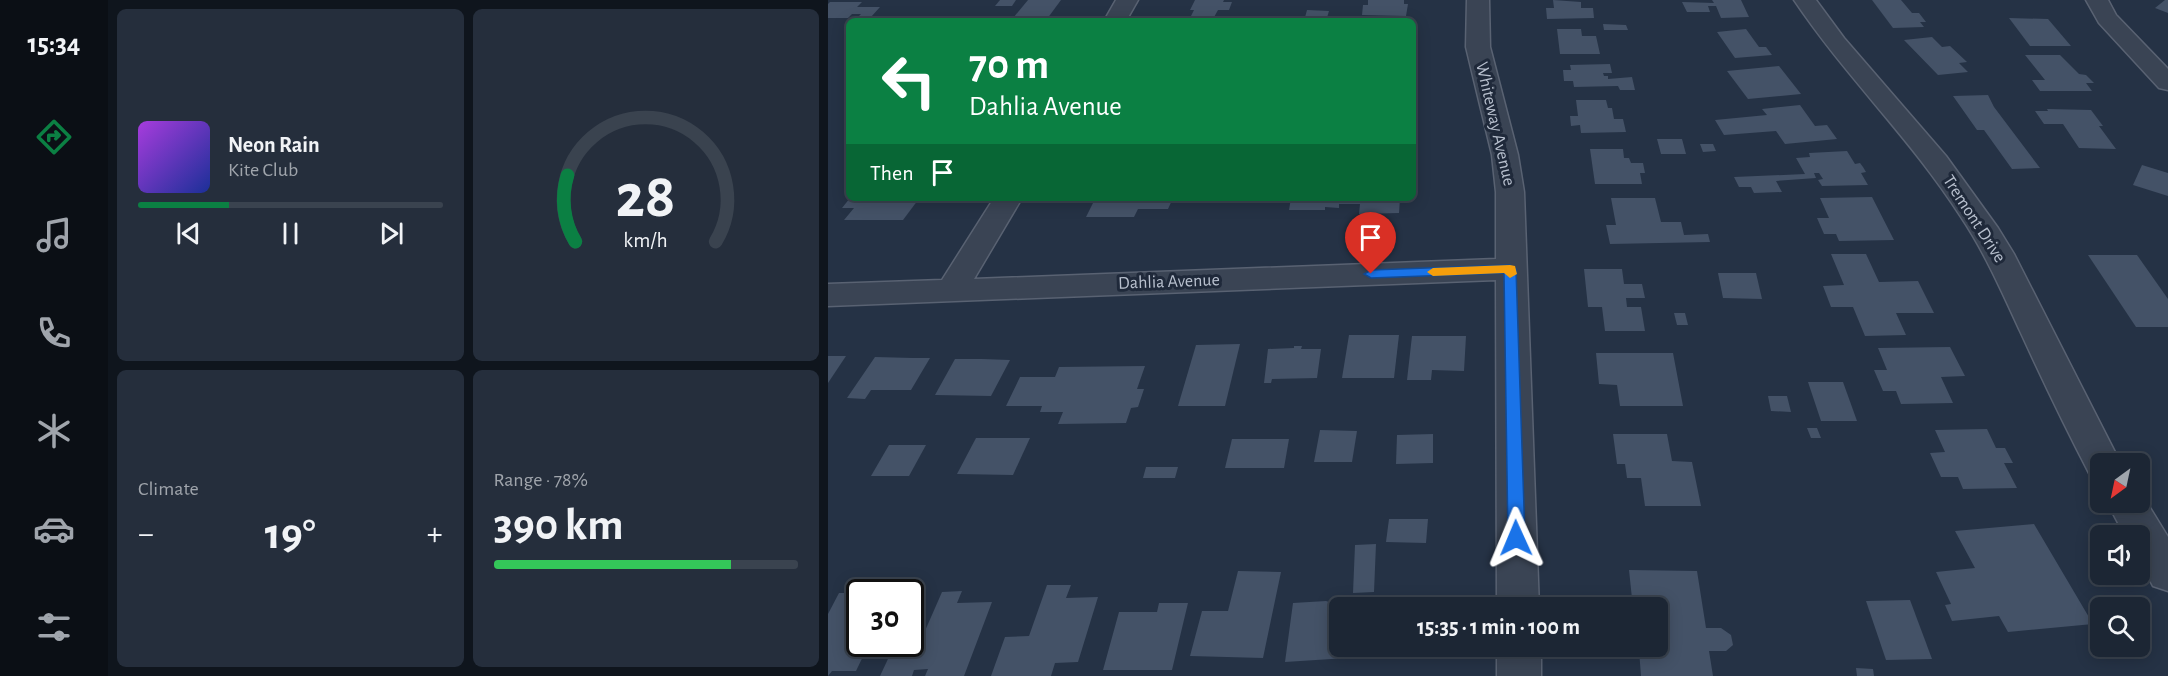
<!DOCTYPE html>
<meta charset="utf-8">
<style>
body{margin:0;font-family:"Alegreya Sans",sans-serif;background:#252e3c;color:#f1f3f6;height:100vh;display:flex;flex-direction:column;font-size:22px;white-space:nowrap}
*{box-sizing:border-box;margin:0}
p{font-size:20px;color:#a0a5ac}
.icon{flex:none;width:33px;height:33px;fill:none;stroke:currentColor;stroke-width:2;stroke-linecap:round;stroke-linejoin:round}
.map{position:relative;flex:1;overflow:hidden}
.details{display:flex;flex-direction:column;gap:9px;padding:9px;background:#0f151d;width:720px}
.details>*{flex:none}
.guide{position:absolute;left:18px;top:18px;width:570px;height:183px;border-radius:9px;box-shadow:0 3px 15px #0003,0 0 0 2px #3a434f;background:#0b8043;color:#fff;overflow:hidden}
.needle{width:39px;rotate:213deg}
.buttons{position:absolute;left:1262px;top:453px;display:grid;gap:12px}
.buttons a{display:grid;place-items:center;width:60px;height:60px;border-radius:9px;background:#1c2634;box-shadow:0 3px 15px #0003,0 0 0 2px #3a434f;font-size:30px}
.speed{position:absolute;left:18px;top:579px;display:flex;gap:12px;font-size:30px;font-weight:700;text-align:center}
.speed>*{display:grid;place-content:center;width:78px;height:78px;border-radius:50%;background:#1c2634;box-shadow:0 3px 15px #0003,0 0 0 2px #3a434f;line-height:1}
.speed .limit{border:3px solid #111;border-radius:9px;background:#fff;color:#111}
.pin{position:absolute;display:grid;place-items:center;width:51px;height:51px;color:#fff;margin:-62px -26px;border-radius:50% 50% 50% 0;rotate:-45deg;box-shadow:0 0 6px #0007}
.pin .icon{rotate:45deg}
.me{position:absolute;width:66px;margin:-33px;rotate:359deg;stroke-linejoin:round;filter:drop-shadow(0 0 4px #0008)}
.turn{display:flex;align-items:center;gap:21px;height:126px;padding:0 24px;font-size:27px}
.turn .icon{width:78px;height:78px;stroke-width:2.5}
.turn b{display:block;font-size:42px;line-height:51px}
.then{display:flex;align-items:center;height:57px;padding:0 24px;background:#0003;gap:12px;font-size:22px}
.big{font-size:45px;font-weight:700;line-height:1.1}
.details .card{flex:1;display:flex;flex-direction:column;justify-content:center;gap:9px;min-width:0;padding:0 21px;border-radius:9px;background:#252e3c}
.details .dial{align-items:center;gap:0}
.dial svg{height:156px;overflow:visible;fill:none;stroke:#3a434f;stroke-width:7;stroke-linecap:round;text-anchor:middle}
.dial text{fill:#f1f3f6;stroke:none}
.song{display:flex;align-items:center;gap:18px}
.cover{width:72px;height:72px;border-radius:9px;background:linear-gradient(135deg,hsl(280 70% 55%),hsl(230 70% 35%))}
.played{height:6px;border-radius:3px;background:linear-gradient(90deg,#0b8043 30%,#3a434f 30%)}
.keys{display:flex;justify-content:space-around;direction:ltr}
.heat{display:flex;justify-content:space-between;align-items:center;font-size:33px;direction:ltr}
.charge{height:9px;border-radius:4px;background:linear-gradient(90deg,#34c759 78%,#3a434f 0)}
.details .tiles{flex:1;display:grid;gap:9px;grid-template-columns:repeat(2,1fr)}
.trip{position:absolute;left:501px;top:597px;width:339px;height:60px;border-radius:9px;background:#1c2634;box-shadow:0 3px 15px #0003,0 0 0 2px #3a434f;font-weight:700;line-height:60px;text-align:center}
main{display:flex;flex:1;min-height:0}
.tab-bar{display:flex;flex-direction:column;width:108px;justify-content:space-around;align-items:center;background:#0b0f15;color:#a0a5ac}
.tab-bar .icon{width:42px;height:42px}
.tab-bar .current{color:#0b8043}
.tab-bar b{font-size:27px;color:#f1f3f6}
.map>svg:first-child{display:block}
</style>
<main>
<nav class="tab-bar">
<b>15:34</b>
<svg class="icon current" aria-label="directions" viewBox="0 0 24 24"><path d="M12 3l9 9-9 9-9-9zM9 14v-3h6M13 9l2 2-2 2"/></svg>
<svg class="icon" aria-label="music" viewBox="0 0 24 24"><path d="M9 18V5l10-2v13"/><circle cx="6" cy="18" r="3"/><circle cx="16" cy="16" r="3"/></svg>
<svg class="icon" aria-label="phone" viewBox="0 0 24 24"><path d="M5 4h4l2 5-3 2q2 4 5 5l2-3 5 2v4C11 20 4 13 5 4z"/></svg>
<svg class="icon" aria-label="climate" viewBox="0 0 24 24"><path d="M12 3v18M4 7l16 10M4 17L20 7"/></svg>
<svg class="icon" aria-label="car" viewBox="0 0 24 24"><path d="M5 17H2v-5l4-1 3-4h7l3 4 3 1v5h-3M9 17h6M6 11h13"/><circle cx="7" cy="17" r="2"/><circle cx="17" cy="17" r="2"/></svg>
<svg class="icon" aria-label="filters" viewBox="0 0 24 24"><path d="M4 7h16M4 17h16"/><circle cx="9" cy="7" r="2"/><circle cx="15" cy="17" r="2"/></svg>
</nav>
<section class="details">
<div class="tiles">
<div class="card">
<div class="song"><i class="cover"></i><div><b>Neon Rain</b><p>Kite Club</p></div></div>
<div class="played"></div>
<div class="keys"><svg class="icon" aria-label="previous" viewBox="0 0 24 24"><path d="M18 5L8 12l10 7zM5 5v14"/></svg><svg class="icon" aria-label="pause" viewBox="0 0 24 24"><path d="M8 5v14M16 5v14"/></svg><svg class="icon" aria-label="next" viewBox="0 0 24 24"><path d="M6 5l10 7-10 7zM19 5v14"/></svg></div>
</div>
<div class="card dial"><svg viewBox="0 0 100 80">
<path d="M14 69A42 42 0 1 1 86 69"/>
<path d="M14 69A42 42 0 0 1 10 35" stroke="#0b8043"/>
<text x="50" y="56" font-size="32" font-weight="700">28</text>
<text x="50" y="72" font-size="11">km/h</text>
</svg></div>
<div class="card"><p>Climate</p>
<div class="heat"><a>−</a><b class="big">19°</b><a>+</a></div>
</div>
<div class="card"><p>Range · 78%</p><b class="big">390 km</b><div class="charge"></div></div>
</div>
</section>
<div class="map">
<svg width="1340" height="676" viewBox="0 0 1340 676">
<rect width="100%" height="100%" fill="#253245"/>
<!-- building -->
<g fill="#445267">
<path d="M172 0H188L184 6H167Z"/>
<path d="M200 0H233L219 19 185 18Z"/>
<path d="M367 0H396L395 2H404L401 10H390L385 19 362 18 366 10H362Z"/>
<path d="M540 0H576V4H580L578 16 534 15 535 5H540Z"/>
<path d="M725 0 753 2V8H765L766 18 719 19 718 8H726Z"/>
<path d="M884 0H913L921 17 893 18 888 6H880L882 12H859L854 2 886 3Z"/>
<path d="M1044 0H1073L1084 13H1091L1098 22H1092L1096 27 1065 28Z"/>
<path d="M1337 0H1340V13L1327 8Z"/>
<path d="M2 2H34L29 7H52L43 17H30L33 14H24L20 18H0V4Z"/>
<path d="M479 10 501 11 498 21H476Z"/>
<path d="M1181 18 1220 19 1243 46H1202Z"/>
<path d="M775 24 798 25 800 30H776Z"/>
<path d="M729 29H753L754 36H768L772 54H732Z"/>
<path d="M918 29 931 47H938L944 55 907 58 889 32Z"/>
<path d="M1104 37 1114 47 1122 46 1139 62 1131 63 1140 72 1110 75 1076 40Z"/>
<path d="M1197 55H1232L1251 74 1258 75 1266 83H1258L1264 91H1212L1204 80H1217Z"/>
<path d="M782 64 784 73H775L776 76H780V79L804 77 807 90H792L790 86 746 87 745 81H736L735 70H743L742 65Z"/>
<path d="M951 66 973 94 920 99 899 71Z"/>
<path d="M1160 95 1166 107 1212 168 1184 169 1156 130H1149L1125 96Z"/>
<path d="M748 100H778L780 108H784L786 119H795L798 132 753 133 752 125 743 126 742 116H750Z"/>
<path d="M972 105 987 126 999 125 1009 139 957 144 948 131 896 135 887 120 939 115 934 109Z"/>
<path d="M1219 109 1263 110 1275 126H1271L1288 149 1251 148 1235 124H1216L1207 111H1220Z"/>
<path d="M829 139H854L858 154H833Z"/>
<path d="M872 144H885L888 151 875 152Z"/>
<path d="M762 149H795L796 158H801L803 163H815L817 173H812L814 184H767Z"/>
<path d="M1019 151 1027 164 1032 163 1035 167 1038 172 1033 173 1040 185 994 186 990 180 995 179 991 173H986L988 178 948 181 954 192 926 193 923 187H911L906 177 977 174 968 158 982 157 981 153Z"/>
<path d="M1314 165 1340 173V196L1305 185Z"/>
<path d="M1044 197 1066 240 1011 241 1008 234H996L989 218H1001L992 198Z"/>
<path d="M22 198H83L82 200H90L75 220H16L26 208H14Z"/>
<path d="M275 198H345L340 209H310L306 217H258L266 201H273Z"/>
<path d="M463 198H572L571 213 531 214 532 204H511V208L497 207V210H461Z"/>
<path d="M783 198H827L833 222H853L856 235 880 234 882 242 782 244 778 225H788Z"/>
<path d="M1003 254H1038L1051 282 1090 281 1106 313H1068L1078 335 1037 336 1025 307H1003L995 286 1016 285Z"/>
<path d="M1260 255H1309L1340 299V327H1308Z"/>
<path d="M756 269H794L796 284H814L817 298H798L799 307H813L817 331H777L774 307H760Z"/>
<path d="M890 273H928L934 299 895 298Z"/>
<path d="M846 313H857L860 325H849Z"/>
<path d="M521 335H571L566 378H514Z"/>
<path d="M584 336H638L636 371 604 370 603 380H579Z"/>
<path d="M412 344 397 406H350L368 345Z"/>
<path d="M466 346H474L473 349H493L489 378 444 379 443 383H436L440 349 466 348Z"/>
<path d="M1122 347 1137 376 1113 377 1125 403 1073 404 1068 391H1055L1046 370H1059L1050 348Z"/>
<path d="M768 353H845L855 406H792L789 385 771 384Z"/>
<path d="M0 356H18L0 383Z"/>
<path d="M47 357 85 358H102L83 390H43L37 399 19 398Z"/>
<path d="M127 359H154L182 360 163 396 107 395Z"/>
<path d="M317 366 309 389H316L310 407 303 408 298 423 230 424 235 412H212L214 406H178L192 377H227L231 367Z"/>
<path d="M980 382H1015L1029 421H993Z"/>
<path d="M940 396H959L963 412 943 411Z"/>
<path d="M979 428H989L993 438H983Z"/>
<path d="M1159 429 1168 448H1177L1185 463H1176L1189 488 1135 489 1130 477H1113L1102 453 1117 452 1107 430Z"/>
<path d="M492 430 529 431 524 462H486Z"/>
<path d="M605 434V463L568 464 569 435Z"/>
<path d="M785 434H839L844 461 864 462 873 506H817L813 478H799L797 464H789Z"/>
<path d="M148 438H202L185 475 129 474Z"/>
<path d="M404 439H461L456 468H397Z"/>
<path d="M61 445H98L81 476H43Z"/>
<path d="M318 467H350L347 478H315Z"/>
<path d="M561 519H600L598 543 558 542Z"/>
<path d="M1206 524 1265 624 1180 632 1171 616 1124 621 1117 605 1123 604 1108 572 1147 568 1127 531Z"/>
<path d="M548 544 546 592 525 593 527 545Z"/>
<path d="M801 570 869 571 878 628H893L903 635 905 645 898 651H881L885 676H813L811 650H829L830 608H805Z"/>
<path d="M410 571 453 572 435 658 362 656 374 611H400Z"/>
<path d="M219 585H243L238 598 270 597 250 662 227 663 223 676H163L177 637 201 636Z"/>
<path d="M134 591 129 603 164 602 136 676H97L100 669 86 670 84 676H52L67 644H82V640H93L114 592Z"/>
<path d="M11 593H32L26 606H32V644H41L28 671H4L0 676V614Z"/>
<path d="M1082 600 1104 659 1058 660 1038 601Z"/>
<path d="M498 601 516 607 512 608V646H520L519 658 457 662 465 603Z"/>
<rect x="558" y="602" width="63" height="6"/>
<path d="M331 603H360L344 670H275L291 612H329Z"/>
<path d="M554 646H620L619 649H554Z"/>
<path d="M1028 668 1045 669 1046 676H1029Z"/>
</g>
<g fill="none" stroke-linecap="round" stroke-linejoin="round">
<defs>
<g id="minor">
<path d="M288 0H310L298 21H276Z"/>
<path d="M639 0H661L662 47 690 155 696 192 711 608H669L668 280 0 306V284L114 280 166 198H194L146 279 668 259V192L664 155 638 47Z"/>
<path d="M966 0H988L1016 38 1118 156 1170 228 1186 254 1293 464H1272V478L1262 475C1237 427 1214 379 1192 331 1174 292 1157 253 1133 217 1084 140 1017 76 966 0Z"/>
<path d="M1258 0H1280L1288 15 1340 69V90L1331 88 1271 23Z"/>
<path d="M1311 490 1340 537V591L1325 586 1311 560V536H1297L1279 502H1311Z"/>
<rect x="669" y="646" width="44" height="30"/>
</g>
</defs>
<!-- minor casing -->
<use href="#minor" stroke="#596272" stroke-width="3"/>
<!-- minor -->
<use href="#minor" fill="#3a4454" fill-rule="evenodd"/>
</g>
<!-- route -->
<path fill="#1a73e8" stroke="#114b97" stroke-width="1.5" d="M682 265 688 269 697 538 694 543 688 545 683 543 680 538 676 273 543 278 536 274 543 270Z"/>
<!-- slow -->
<path fill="#f59e0b" d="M682 265 687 266 689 274 682 278 676 273 605 276 599 272 605 268Z"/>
<g text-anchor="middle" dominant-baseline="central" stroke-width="6" stroke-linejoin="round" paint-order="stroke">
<!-- street labels -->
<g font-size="18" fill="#b8c0ce" stroke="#1f293a">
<text transform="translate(667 124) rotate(77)">Whiteway Avenue</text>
<text transform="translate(1146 219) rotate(57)">Tremont Drive</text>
<text transform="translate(341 282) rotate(-2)">Dahlia Avenue</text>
</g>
</g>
</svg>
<div class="buttons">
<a><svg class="needle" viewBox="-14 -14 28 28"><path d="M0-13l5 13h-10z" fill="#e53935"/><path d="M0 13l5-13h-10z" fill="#a0a5ac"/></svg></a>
<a><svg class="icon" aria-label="sound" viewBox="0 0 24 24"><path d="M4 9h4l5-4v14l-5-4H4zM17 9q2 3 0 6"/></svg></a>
<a><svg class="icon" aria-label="search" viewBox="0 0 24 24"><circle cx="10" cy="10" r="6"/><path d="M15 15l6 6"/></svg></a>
</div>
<div class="speed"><div class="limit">30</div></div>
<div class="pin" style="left:543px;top:274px;background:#d93025"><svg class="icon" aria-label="arrive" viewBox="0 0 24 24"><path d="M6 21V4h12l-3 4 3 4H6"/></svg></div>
<svg class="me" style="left:688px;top:538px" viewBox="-20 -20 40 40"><path d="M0-17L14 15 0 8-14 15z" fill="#1a73e8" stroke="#fff" stroke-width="4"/></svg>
<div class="trip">15:35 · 1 min · 100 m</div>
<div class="guide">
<div class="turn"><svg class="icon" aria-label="left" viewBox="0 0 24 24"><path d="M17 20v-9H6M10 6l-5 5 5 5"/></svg><div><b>70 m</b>Dahlia Avenue</div></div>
<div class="then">Then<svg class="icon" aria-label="arrive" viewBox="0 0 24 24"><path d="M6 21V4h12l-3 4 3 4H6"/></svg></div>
</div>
</div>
</main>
